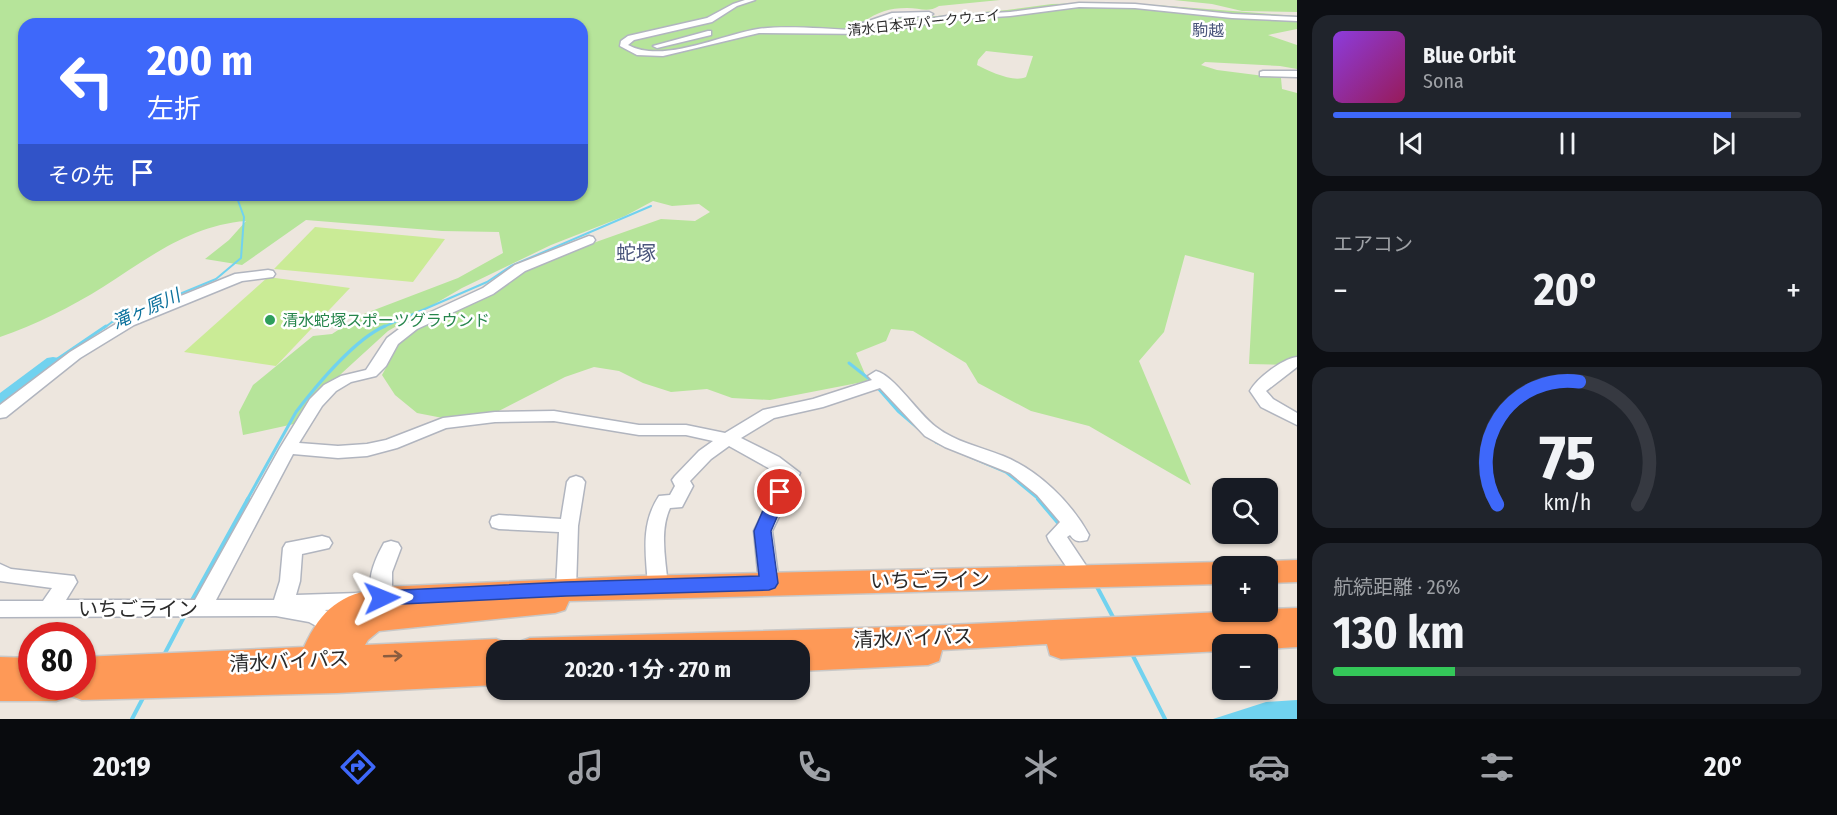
<!DOCTYPE html>
<html lang="ja">
<meta charset="utf-8">
<style>
body{margin:0;font-family:"Fira Sans Condensed","Noto Sans JP",sans-serif;background:#20242c;color:#f1f3f6;height:100vh;display:flex;flex-direction:column;font-size:22px;white-space:nowrap}
*{box-sizing:border-box;margin:0}
p{font-size:20px;color:#9ea1a6}
.icon{flex:none;width:33px;height:33px;fill:none;stroke:currentColor;stroke-width:2;stroke-linecap:round;stroke-linejoin:round}
.map{position:relative;flex:1;overflow:hidden}
.panel{display:flex;flex-direction:column;gap:15px;padding:15px;background:#0d0f14;width:540px}
.panel>*{flex:none}
.top-card{position:absolute;left:18px;top:18px;width:570px;height:183px;border-radius:18px;box-shadow:0 2px 4px #0004;background:#3e68fa;color:#fff;overflow:hidden}
.tools{position:absolute;left:1212px;top:478px;display:grid;gap:12px}
.tools a{display:grid;place-items:center;width:66px;height:66px;border-radius:12px;background:#171b24;box-shadow:0 2px 4px #0004;font-size:30px}
.speed{position:absolute;left:18px;top:622px;display:flex;gap:12px;font-size:30px;font-weight:700;text-align:center}
.speed>*{display:grid;place-content:center;width:78px;height:78px;border-radius:50%;background:#171b24;box-shadow:0 2px 4px #0004;line-height:1}
.speed .limit{border:9px solid #d22;background:#fff;color:#111}
.pin{position:absolute;display:grid;place-items:center;width:51px;height:51px;color:#fff;margin:-26px;border:3px solid #fff;border-radius:50%;box-shadow:0 2px 6px #0007}
.me{position:absolute;width:66px;margin:-33px;rotate:88deg;stroke-linejoin:round;filter:drop-shadow(0 0 4px #0008)}
.turn{display:flex;align-items:center;gap:21px;height:126px;padding:0 30px;font-size:27px}
.turn .icon{width:78px;height:78px;stroke-width:2.5}
.turn b{display:block;font-size:42px;line-height:51px}
.then{display:flex;align-items:center;height:57px;padding:0 30px;background:#0003;gap:12px;font-size:22px}
.big{font-size:45px;font-weight:700;line-height:1.1}
.panel .card{flex:1;display:flex;flex-direction:column;justify-content:center;gap:9px;min-width:0;padding:0 21px;border-radius:18px;background:#20242c}
.panel .dial{align-items:center;gap:0}
.dial svg{height:156px;overflow:visible;fill:none;stroke:#363941;stroke-width:7;stroke-linecap:round;text-anchor:middle}
.dial text{fill:#f1f3f6;stroke:none}
.song{display:flex;align-items:center;gap:18px}
.cover{width:72px;height:72px;border-radius:9px;background:linear-gradient(135deg,hsl(270 70% 55%),hsl(330 70% 35%))}
.played{height:6px;border-radius:3px;background:linear-gradient(90deg,#3e68fa 85%,#363941 85%)}
.keys{display:flex;justify-content:space-around;direction:ltr}
.heat{display:flex;justify-content:space-between;align-items:center;font-size:33px;direction:ltr}
.charge{height:9px;border-radius:4px;background:linear-gradient(90deg,#34c759 26%,#363941 0)}
.trip{position:absolute;left:486px;top:640px;width:324px;height:60px;border-radius:18px;background:#171b24;box-shadow:0 2px 4px #0004;font-weight:700;line-height:60px;text-align:center}
.tabs{display:flex;height:96px;justify-content:space-around;align-items:center;background:#090b0e;color:#9ea1a6}
.tabs .icon{width:42px;height:42px}
.tabs .selected{color:#3e68fa}
.tabs b{font-size:27px;color:#f1f3f6}
main{display:flex;flex:1;min-height:0}
.map>svg:first-child{display:block}
</style>
<main>
<div class="map">
<svg width="1297" height="719" viewBox="0 0 1297 719">
<rect width="100%" height="100%" fill="#ede6de"/>
<!-- green -->
<g fill="#b6e49a" fill-rule="evenodd">
<path d="M0 0H1000L939 6C928 13 920 8 907 8 889 8 878 12 863 22L881 24 898 17 937 16 1007 10 1052 4 1090 3 1142 4 1297 16V29L1268 35 1297 45V69L1280 66 1205 62 1201 65 1217 70 1281 78 1282 89 1297 93V365L1249 364 1254 273 1185 255 1164 332 1139 361 1191 485 1089 426 1031 411 978 383 966 363 913 331 891 329 886 341 856 353 868 381 770 400 732 398 707 389 671 392 643 383 619 371 594 367 565 377 489 416 453 420 417 413 395 395 382 375 404 335 489 294 531 265 661 219 695 221 710 212 699 204 672 206 653 201 625 216 551 245 462 288 388 331 342 373 294 424 243 435 239 412 253 385 313 336 332 334 361 315 458 278 503 253 499 232 442 231 306 220 242 265 205 259 229 240 246 221C191 225 148 258 103 287 71 307 35 325 0 337ZM24 24H582V195H24ZM986 51 1033 56 1026 77C1013 83 989 71 977 65L978 60Z"/>
<path d="M1174 0H1297V12L1242 11 1212 4Z"/>
</g>
<!-- pitch -->
<g fill="#caeb96">
<path d="M315 227 445 239 413 282 274 269Z"/>
<path d="M268 277 350 288 276 366 184 352Z"/>
</g>
<!-- water -->
<path fill="#71d2ef" d="M1297 700V719H1213L1266 702Z"/>
<g fill="none" stroke-linecap="round" stroke-linejoin="round">
<!-- stream-far2 -->
<g stroke="#71d2ef" stroke-width="2">
<path d="M104 328 112 322 216 279 241 258 244 217 236 195"/>
<path d="M381 328 487 282 511 266 651 206"/>
</g>
<!-- stream-far1 -->
<g stroke="#71d2ef" stroke-width="3">
<path d="M53 362 106 326"/>
<path d="M849 363 873 382"/>
<path d="M877 387 898 411 919 429"/>
<path d="M936 442 1006 472 1040 500"/>
<path d="M247 500 296 412C316 386 355 339 385 326"/>
</g>
<!-- stream -->
<g stroke="#71d2ef" stroke-width="4">
<path d="M1038 499 1060 525"/>
<path d="M1096 585 1114 619"/>
<path d="M191 602 248 499"/>
<path d="M1132 654 1165 719"/>
<path d="M164 655 186 613"/>
<path d="M132 719 144 696"/>
</g>
<!-- river -->
<path fill="#71d2ef" fill-rule="evenodd" d="M53 357 59 358 62 362 59 366 7 406 0 408V393L47 358Z"/>
<defs>
<g id="minor">
<path d="M745 0H755L737 6 712 22 634 40 628 45C663 64 720 35 758 29 785 25 825 29 854 30V26L892 13 929 12 933 14 929 16 893 17 860 30 947 16 1010 12 1079 3 1135 4 1232 14 1297 17V21L1232 18 1135 8 1079 7 1010 16 947 20 870 34 759 33 663 56 637 55 620 46 621 41 628 36 707 18 733 4Z"/>
<path d="M708 31H711V35L657 48 653 46Z"/>
<path d="M1263 71H1297V77L1260 76V72Z"/>
<path d="M589 236 593 237 595 240 593 243 525 271 493 294 417 329 398 344 386 366 376 376 351 382 336 391 322 406 299 443 338 446 367 444 386 440 443 418 495 412 554 411 639 425H686L725 433 763 410 813 399 872 380 868 376 876 371C895 376 918 414 936 427 955 442 981 447 1003 456 1038 470 1071 502 1089 535L1087 540C1079 542 1075 542 1070 535L1067 537 1093 576 1090 581 1083 584 1076 581 1049 541 1047 536 1060 522 1037 495 1010 473 945 447 925 436 880 388 823 407 774 418 741 438 779 457 800 473 772 531 779 583 776 589 769 591 762 589 759 583 754 531 781 475 729 446 711 459 690 481 693 486 682 507 670 508C659 532 666 561 668 587L665 593 658 595 651 593 648 587C646 554 640 525 659 496L670 495 675 486 672 480 675 476 699 451 713 441 686 435H639L554 421 495 422 446 428 397 448 367 456 338 458 293 454 216 600H274L280 581 283 548 286 543 322 536 329 538 332 543 329 548 302 554 300 581 296 595 359 593 366 595 369 601 366 607 325 610 338 619 341 625 338 631 331 634 309 622 276 616 0 617V601H43L52 588 0 581V564L11 569 74 576 77 582 66 600H195L280 448 310 399 324 385 341 376 366 370 387 338 407 323 483 288 515 265Z"/>
<path d="M268 270 273 271 275 274 273 277 242 281 134 325 80 358 6 417 0 418V405L70 352 124 319 235 274Z"/>
<path d="M1297 357V367L1266 391 1273 399 1297 413V425L1261 407 1250 391C1257 378 1282 359 1297 357Z"/>
<path d="M576 476 582 478 585 482 578 526 576 589 573 595 566 597 559 595 556 589 559 532 499 529 492 527 490 522 492 517 499 515 561 519 567 482 570 478Z"/>
<path d="M391 541 398 543 401 548 392 572V598L389 604 382 606 375 604C364 584 374 561 384 543Z"/>
</g>
<g id="highway">
<path d="M1297 560V582L1268 583V567H1257L1268 561Z"/>
<path d="M1222 562 1233 567H1222V584L569 601 565 610 555 613 379 631 368 640 365 645 496 639 507 643 511 651H496V685L337 693 82 700 71 696 69 692 67 697 56 701H0V657L32 658V687H82V657L304 647C322 608 340 595 382 587L637 576Z"/>
<path d="M1297 608V647L1268 649V645H1222V651L1061 659 1050 655 1047 644 942 650 939 661 928 665 800 671V651H515L519 642 530 638 926 626 1222 612H1268V609Z"/>
</g>
</defs>
<!-- minor casing -->
<use href="#minor" stroke="#b1b5bf" stroke-width="3"/>
<!-- highway casing -->
<use href="#highway" stroke="#c8c8c8" stroke-width="3"/>
<!-- minor -->
<use href="#minor" fill="#fff" fill-rule="evenodd"/>
<!-- highway -->
<use href="#highway" fill="#fe9957" fill-rule="evenodd"/>
</g>
<!-- one-way arrows -->
<defs><path id="oneway-shaft" d="M-6 0H5M1.5-3L5.5 0L1.5 3" fill="none" stroke-width="1.6" stroke-linecap="round" stroke-linejoin="round" transform="scale(1.5)"/></defs>
<use stroke="#8a5c3f" href="#oneway-shaft" transform="translate(393 656) rotate(-2)"/>
<!-- route -->
<path fill="#3e68fa" stroke="#2844a2" stroke-width="1.5" d="M780 486 785 488 788 492 771 531 778 583 775 588 769 590 566 596 382 605 376 603 373 598 376 593 382 591 566 582 759 576 754 531 771 492 774 488Z"/>
<!-- markers -->
<circle fill="#2e9e5b" stroke="#fff" stroke-width="2" cx="270" cy="320" r="6"/>
<g text-anchor="middle" dominant-baseline="central" stroke-width="5" stroke-linejoin="round" paint-order="stroke">
<!-- far-street labels -->
<g font-size="14" fill="#2b2b2b" stroke="#fff">
<text transform="translate(924 23) rotate(-6)">清水日本平パークウェイ</text>
</g>
<!-- far-quarter labels -->
<g font-size="16" fill="#4b567c" stroke="#fff">
<text x="1208" y="30">駒越</text>
</g>
<!-- leisure labels -->
<g font-size="16" fill="#27864d" stroke="#fff" text-anchor="start">
<text x="282" y="320">清水蛇塚スポーツグラウンド</text>
</g>
<!-- water labels -->
<g font-size="18" font-style="italic" fill="#0d729d" stroke="#fff">
<text transform="translate(146 309) rotate(-24)">滝ヶ原川</text>
</g>
<!-- quarter labels -->
<g font-size="20" fill="#4b567c" stroke="#fff">
<text x="636" y="253">蛇塚</text>
</g>
<!-- near-street labels -->
<g font-size="20" fill="#2b2b2b" stroke="#fff">
<text transform="translate(930 580) rotate(-1)">いちごライン</text>
<text x="138" y="609">いちごライン</text>
<text transform="translate(913 638) rotate(-2)">清水バイパス</text>
<text transform="translate(289 661) rotate(-3)">清水バイパス</text>
</g>
</g>
</svg>
<div class="tools">
<a><svg class="icon" aria-label="search" viewBox="0 0 24 24"><circle cx="10" cy="10" r="6"/><path d="M15 15l6 6"/></svg></a>
<a>+</a>
<a>−</a>
</div>
<div class="speed"><div class="limit">80</div></div>
<div class="pin" style="left:780px;top:492px;background:#d93025"><svg class="icon" aria-label="arrive" viewBox="0 0 24 24"><path d="M6 21V4h12l-3 4 3 4H6"/></svg></div>
<svg class="me" style="left:382px;top:598px" viewBox="-20 -20 40 40"><path d="M0-17L14 15 0 8-14 15z" fill="#3e68fa" stroke="#fff" stroke-width="4"/></svg>
<div class="trip">20:20 · 1 分 · 270 m</div>
<div class="top-card">
<div class="turn"><svg class="icon" aria-label="left" viewBox="0 0 24 24"><path d="M17 20v-9H6M10 6l-5 5 5 5"/></svg><div><b>200 m</b>左折</div></div>
<div class="then">その先<svg class="icon" aria-label="arrive" viewBox="0 0 24 24"><path d="M6 21V4h12l-3 4 3 4H6"/></svg></div>
</div>
</div>
<section class="panel">
<div class="card">
<div class="song"><i class="cover"></i><div><b>Blue Orbit</b><p>Sona</p></div></div>
<div class="played"></div>
<div class="keys"><svg class="icon" aria-label="previous" viewBox="0 0 24 24"><path d="M18 5L8 12l10 7zM5 5v14"/></svg><svg class="icon" aria-label="pause" viewBox="0 0 24 24"><path d="M8 5v14M16 5v14"/></svg><svg class="icon" aria-label="next" viewBox="0 0 24 24"><path d="M6 5l10 7-10 7zM19 5v14"/></svg></div>
</div>
<div class="card"><p>エアコン</p>
<div class="heat"><a>−</a><b class="big">20°</b><a>+</a></div>
</div>
<div class="card dial"><svg viewBox="0 0 100 80">
<path d="M14 69A42 42 0 1 1 86 69"/>
<path d="M14 69A42 42 0 0 1 56 6" stroke="#3e68fa"/>
<text x="50" y="56" font-size="32" font-weight="700">75</text>
<text x="50" y="72" font-size="11">km/h</text>
</svg></div>
<div class="card"><p>航続距離 · 26%</p><b class="big">130 km</b><div class="charge"></div></div>
</section>
</main>
<nav class="tabs">
<b>20:19</b>
<svg class="icon selected" aria-label="directions" viewBox="0 0 24 24"><path d="M12 3l9 9-9 9-9-9zM9 14v-3h6M13 9l2 2-2 2"/></svg>
<svg class="icon" aria-label="music" viewBox="0 0 24 24"><path d="M9 18V5l10-2v13"/><circle cx="6" cy="18" r="3"/><circle cx="16" cy="16" r="3"/></svg>
<svg class="icon" aria-label="phone" viewBox="0 0 24 24"><path d="M5 4h4l2 5-3 2q2 4 5 5l2-3 5 2v4C11 20 4 13 5 4z"/></svg>
<svg class="icon" aria-label="climate" viewBox="0 0 24 24"><path d="M12 3v18M4 7l16 10M4 17L20 7"/></svg>
<svg class="icon" aria-label="car" viewBox="0 0 24 24"><path d="M5 17H2v-5l4-1 3-4h7l3 4 3 1v5h-3M9 17h6M6 11h13"/><circle cx="7" cy="17" r="2"/><circle cx="17" cy="17" r="2"/></svg>
<svg class="icon" aria-label="filters" viewBox="0 0 24 24"><path d="M4 7h16M4 17h16"/><circle cx="9" cy="7" r="2"/><circle cx="15" cy="17" r="2"/></svg>
<b>20°</b>
</nav>
